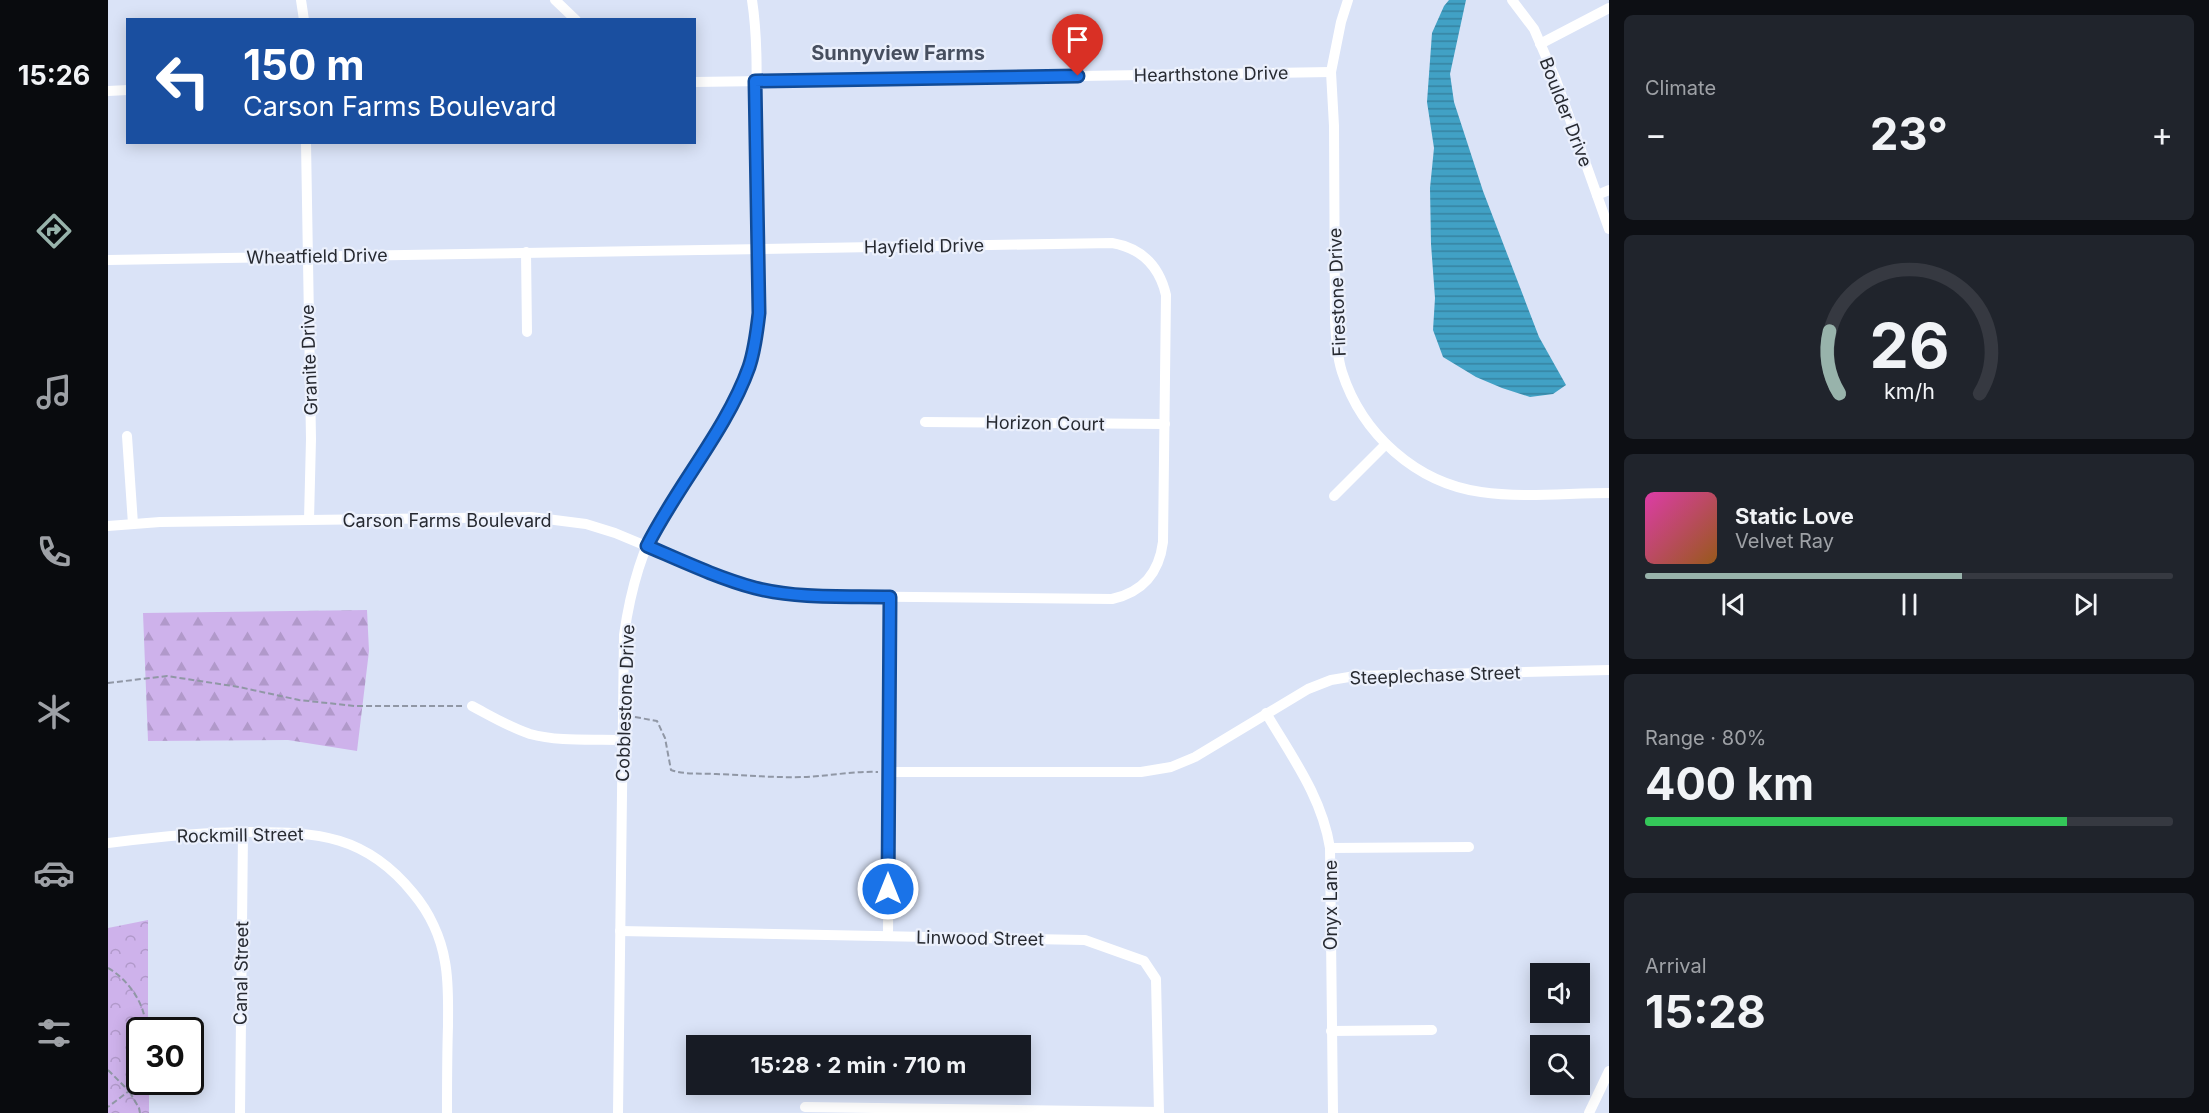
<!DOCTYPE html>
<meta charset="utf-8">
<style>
body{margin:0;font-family:Inter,sans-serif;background:#20242c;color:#f1f3f6;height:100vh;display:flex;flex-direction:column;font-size:22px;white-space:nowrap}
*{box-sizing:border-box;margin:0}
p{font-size:20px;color:#9ea1a6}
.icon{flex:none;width:33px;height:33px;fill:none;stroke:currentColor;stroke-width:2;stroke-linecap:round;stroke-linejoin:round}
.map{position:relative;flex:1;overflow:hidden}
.panel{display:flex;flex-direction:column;gap:15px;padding:15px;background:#0d0f14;width:600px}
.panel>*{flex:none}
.hud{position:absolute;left:18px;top:18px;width:570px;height:126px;border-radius:0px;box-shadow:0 3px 15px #0003;background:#1a4fa0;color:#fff;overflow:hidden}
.buttons{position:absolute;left:1422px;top:963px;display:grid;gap:12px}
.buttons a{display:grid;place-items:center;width:60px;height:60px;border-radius:0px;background:#171b24;box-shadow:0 3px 15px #0003;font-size:30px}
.speed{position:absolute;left:18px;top:1017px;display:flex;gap:12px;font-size:30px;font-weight:700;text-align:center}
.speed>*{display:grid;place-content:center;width:78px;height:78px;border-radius:50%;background:#171b24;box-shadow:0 3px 15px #0003;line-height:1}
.speed .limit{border:3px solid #111;border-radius:9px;background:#fff;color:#111}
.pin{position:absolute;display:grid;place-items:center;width:51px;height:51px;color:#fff;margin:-62px -26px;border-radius:50% 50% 50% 0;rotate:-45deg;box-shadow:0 0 6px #0007}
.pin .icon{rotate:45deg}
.me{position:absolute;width:66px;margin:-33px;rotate:0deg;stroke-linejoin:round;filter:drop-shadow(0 0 4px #0008)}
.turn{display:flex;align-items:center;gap:21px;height:126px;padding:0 18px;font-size:27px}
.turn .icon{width:78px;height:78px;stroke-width:2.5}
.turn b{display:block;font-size:42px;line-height:51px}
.big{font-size:45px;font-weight:700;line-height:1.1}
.panel .tile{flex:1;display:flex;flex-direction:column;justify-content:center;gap:9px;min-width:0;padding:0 21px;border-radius:9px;background:#20242c}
.panel .dial{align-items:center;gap:0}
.dial svg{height:156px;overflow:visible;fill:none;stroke:#363941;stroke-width:7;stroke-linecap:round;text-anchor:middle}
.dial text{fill:#f1f3f6;stroke:none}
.song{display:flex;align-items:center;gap:18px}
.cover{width:72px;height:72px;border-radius:9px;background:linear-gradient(135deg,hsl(320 70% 55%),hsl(30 70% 35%))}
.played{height:6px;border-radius:3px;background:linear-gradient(90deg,#98b3ab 60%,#363941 60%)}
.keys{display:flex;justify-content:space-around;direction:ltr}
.heat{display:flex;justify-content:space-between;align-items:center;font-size:33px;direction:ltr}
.charge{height:9px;border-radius:4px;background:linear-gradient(90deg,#34c759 80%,#363941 0)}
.trip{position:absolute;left:578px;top:1035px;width:345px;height:60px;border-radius:0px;background:#171b24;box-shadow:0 3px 15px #0003;font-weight:700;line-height:60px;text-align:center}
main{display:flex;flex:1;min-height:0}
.menu{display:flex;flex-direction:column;width:108px;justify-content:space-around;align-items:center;background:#090b0e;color:#9ea1a6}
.menu .icon{width:42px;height:42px}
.menu .on{color:#98b3ab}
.menu b{font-size:27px;color:#f1f3f6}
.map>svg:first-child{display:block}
</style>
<main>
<nav class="menu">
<b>15:26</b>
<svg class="icon on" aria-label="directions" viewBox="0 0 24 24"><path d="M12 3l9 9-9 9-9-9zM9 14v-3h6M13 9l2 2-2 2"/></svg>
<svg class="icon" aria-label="music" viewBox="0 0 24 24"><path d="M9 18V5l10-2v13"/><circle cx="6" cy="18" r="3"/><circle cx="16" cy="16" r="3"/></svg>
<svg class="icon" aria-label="phone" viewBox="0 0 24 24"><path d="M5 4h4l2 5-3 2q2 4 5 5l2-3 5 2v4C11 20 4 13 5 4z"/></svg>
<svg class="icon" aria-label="climate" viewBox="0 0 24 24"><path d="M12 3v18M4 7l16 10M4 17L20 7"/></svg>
<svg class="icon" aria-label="car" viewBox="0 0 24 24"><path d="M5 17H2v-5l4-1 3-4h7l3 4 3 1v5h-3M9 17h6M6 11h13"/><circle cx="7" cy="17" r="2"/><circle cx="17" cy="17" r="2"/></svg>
<svg class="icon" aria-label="filters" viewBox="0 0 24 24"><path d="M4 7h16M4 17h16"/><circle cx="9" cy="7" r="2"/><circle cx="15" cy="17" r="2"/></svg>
</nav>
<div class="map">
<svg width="1501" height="1113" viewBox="0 0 1501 1113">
<defs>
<pattern id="forest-firs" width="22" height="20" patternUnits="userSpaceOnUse" patternTransform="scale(1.5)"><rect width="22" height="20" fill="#ceb2eb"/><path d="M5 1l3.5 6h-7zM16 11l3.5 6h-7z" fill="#b199ca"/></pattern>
<pattern id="park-crowns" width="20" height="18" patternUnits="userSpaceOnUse" patternTransform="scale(1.5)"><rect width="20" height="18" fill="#ceb2eb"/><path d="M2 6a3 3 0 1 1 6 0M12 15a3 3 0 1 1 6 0" fill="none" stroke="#b199ca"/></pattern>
<pattern id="water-rules" width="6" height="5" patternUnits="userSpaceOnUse" patternTransform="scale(1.5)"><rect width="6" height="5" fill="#41a1c5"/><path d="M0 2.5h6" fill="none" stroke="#3683a1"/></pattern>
</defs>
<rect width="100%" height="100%" fill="#dae3f7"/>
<!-- forest -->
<path fill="url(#forest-firs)" d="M259 610 261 651 249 751 180 740 40 741 35 613Z"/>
<!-- park -->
<path fill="url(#park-crowns)" d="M40 920V1030H32V1082H41V1113H0V928Z"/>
<!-- water -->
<path fill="url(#water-rules)" d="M1341 0H1358L1342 74 1346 102 1375 191 1431 337 1458 385 1445 394 1422 397 1394 388 1368 377 1335 357 1325 330 1327 298 1323 244 1322 188 1326 148 1319 102 1324 33 1336 6Z"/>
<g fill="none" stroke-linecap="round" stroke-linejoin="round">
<!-- path -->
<g stroke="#9097a5" stroke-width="2" stroke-dasharray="6 3" stroke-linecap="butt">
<path d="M0 683 59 676 131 687 191 700 247 706H354"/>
<path d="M527 717 549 721 557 738 563 770C578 775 592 773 608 774 638 775 666 778 696 777 721 776 745 771 770 772"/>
<path d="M0 968C20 979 40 1007 37 1030"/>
<path d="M32 1058 21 1091 31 1108 32 1113"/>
<path d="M0 1070 21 1091 0 1107"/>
</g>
<!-- minor -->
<g stroke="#fff" stroke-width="10">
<path d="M193 0 196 20"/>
<path d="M447 0 468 20"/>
<path d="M1240 0 1233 22 1223 72 1226 126 1227 322C1228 339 1229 356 1234 372 1254 434 1308 483 1373 492 1414 498 1459 493 1501 493"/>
<path d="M1404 0 1426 29 1448 80 1501 229"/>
<path d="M1432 44 1501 8"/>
<path d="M586 82 1223 72"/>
<path d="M0 91 20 90"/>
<path d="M198 142 203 439 201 520"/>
<path d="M1489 195 1501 190"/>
<path d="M418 252 419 332"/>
<path d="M0 260 1004 243C1033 248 1051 265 1058 295L1055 542C1051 573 1035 592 1004 599L704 596 649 588 620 580 507 533 478 524 423 517 52 522 0 526"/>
<path d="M817 422 1057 424"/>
<path d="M19 436 25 524"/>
<path d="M1226 496 1278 444"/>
<path d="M364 706C383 716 401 727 422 734 451 742 484 739 515 740"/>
<path d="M1158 713C1184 757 1214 797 1222 848L1225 1113"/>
<path d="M781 772H1033L1063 767 1087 757 1200 689 1223 680 1247 676 1501 670"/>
<path d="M0 843C47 837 93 832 141 832 210 832 258 835 305 893 321 912 333 937 337 962 341 983 340 1005 340 1026 339 1055 339 1084 339 1113"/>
<path d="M1222 848 1361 847"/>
<path d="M512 931 977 940 1036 961 1048 979 1051 1113"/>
<path d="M780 936 782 597"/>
<path d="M1223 1031 1324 1030"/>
<path d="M697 1107 1051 1112"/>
<path d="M132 1113 135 832"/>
<path d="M510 1113 516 635C522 593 532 552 554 515 579 472 612 433 633 388 653 342 651 294 650 245 650 210 649 175 648 141 648 94 651 46 644 0"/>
<path d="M1481 1113 1501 1071"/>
</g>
</g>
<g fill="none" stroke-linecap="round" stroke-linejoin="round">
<defs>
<path id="route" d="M780 889 782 597C737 596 691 599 647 588 610 578 574 561 539 546 569 486 619 429 641 367 647 349 649 331 651 313L647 81 970 76"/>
</defs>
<!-- route casing -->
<use href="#route" stroke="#114b97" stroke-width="15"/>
<!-- route -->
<use href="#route" stroke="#1a73e8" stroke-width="10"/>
</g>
<g text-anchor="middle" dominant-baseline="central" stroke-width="4.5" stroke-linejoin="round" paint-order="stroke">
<!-- street labels -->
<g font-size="18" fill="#272a31" stroke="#ebf0fc">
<text transform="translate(1103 74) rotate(-1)">Hearthstone Drive</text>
<text transform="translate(1458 112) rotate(69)">Boulder Drive</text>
<text transform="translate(816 246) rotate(-1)">Hayfield Drive</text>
<text transform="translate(209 256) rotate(-1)">Wheatfield Drive</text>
<text transform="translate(1229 292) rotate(-92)">Firestone Drive</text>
<text transform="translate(201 360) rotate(-92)">Granite Drive</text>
<text transform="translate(937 423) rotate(1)">Horizon Court</text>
<text x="339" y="520">Carson Farms Boulevard</text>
<text transform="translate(1327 675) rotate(-2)">Steeplechase Street</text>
<text transform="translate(517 703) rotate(-88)">Cobblestone Drive</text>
<text transform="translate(132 835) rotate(-1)">Rockmill Street</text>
<text transform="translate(1222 905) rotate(-90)">Onyx Lane</text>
<text transform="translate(872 938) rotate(1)">Linwood Street</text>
<text transform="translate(133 973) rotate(-89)">Canal Street</text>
</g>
<!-- neighbourhood labels -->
<g font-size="20" font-weight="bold" fill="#474f5f" stroke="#ebf0fc">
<text x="790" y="53">Sunnyview Farms</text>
</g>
</g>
</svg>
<div class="buttons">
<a><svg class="icon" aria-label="sound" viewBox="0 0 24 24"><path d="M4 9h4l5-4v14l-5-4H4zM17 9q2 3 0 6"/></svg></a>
<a><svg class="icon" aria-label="search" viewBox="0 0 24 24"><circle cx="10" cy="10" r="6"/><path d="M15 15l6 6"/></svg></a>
</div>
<div class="speed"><div class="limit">30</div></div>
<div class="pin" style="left:970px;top:76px;background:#d93025"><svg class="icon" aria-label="arrive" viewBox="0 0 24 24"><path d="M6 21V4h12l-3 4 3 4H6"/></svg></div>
<svg class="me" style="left:780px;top:889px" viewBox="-20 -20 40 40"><circle r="17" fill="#1a73e8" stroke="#fff" stroke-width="3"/><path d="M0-11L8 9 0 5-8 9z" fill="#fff"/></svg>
<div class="trip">15:28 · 2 min · 710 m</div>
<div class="hud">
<div class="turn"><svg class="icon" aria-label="left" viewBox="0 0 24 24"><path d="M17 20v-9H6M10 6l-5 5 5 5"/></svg><div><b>150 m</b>Carson Farms Boulevard</div></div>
</div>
</div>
<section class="panel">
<div class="tile"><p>Climate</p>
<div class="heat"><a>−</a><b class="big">23°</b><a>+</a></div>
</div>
<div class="tile dial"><svg viewBox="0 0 100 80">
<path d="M14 69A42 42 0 1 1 86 69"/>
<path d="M14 69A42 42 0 0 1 9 37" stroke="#98b3ab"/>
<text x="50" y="56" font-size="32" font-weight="700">26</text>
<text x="50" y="72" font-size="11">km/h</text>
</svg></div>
<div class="tile">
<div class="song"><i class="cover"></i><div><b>Static Love</b><p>Velvet Ray</p></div></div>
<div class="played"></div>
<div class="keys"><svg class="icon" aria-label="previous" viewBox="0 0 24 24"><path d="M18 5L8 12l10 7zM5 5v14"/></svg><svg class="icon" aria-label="pause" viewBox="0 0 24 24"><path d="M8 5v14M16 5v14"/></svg><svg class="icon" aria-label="next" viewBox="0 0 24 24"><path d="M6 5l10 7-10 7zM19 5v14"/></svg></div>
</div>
<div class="tile"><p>Range · 80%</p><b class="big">400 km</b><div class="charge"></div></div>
<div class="tile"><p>Arrival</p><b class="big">15:28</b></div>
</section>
</main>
